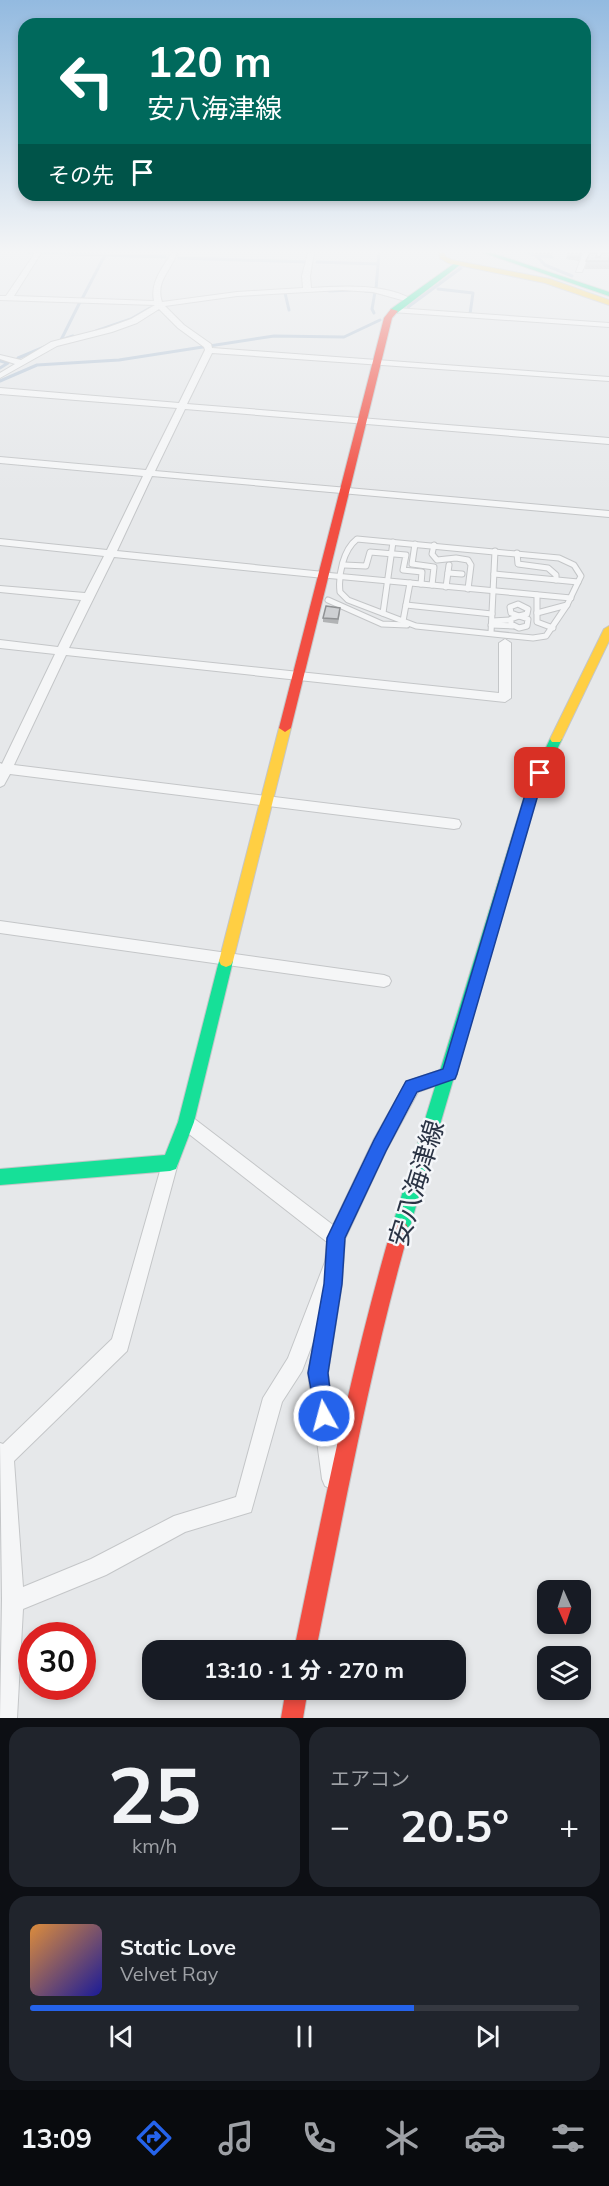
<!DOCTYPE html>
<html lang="ja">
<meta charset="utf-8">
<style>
body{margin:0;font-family:Mulish,"Noto Sans JP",sans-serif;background:#20242c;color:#f1f3f6;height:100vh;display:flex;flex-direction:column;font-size:22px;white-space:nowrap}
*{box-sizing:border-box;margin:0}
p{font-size:20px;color:#9ea1a6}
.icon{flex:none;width:33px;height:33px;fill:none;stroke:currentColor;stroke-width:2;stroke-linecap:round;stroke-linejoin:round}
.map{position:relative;height:1718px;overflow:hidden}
.drawer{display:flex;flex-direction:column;gap:9px;padding:9px;background:#0d0f14;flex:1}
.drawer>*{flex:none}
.top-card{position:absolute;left:18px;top:18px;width:573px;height:183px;border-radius:18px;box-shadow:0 3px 9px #0003;background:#00695c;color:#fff;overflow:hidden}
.needle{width:39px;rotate:177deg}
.controls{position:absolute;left:537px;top:1580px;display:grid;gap:12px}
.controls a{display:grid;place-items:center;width:54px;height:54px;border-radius:12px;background:#171b24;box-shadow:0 3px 9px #0003;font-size:30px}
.speed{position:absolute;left:18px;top:1622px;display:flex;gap:12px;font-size:30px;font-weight:700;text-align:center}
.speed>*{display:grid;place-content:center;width:78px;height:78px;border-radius:50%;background:#171b24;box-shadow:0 3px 9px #0003;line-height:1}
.speed .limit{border:9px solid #d22;background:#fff;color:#111}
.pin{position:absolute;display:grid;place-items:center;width:51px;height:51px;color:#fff;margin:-26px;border-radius:12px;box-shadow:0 3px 9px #0006}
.me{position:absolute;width:66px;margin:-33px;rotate:353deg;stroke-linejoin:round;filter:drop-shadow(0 0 4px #0008)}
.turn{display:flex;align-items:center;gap:21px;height:126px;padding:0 30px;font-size:27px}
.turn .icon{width:78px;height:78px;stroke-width:2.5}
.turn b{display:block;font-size:42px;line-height:51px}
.then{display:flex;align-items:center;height:57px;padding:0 30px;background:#0003;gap:12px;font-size:22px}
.big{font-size:45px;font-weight:700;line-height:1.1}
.drawer .widget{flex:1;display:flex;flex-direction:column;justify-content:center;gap:9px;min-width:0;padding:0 21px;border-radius:18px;background:#20242c}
.drawer .dial{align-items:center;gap:0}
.dial b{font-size:78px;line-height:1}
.song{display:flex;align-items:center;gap:18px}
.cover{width:72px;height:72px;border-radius:9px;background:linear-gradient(135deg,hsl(30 70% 55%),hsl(240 70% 35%))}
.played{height:6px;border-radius:3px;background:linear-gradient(90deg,#2563eb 70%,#363941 70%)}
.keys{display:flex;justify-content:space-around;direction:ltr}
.heat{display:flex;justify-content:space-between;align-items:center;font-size:33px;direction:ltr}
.drawer .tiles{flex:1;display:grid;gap:9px;grid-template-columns:1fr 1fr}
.widget:last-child{grid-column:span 2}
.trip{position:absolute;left:142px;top:1640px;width:324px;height:60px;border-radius:18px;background:#171b24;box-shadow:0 3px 9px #0003;font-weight:700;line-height:60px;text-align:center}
.tabs{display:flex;height:96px;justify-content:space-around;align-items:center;background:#090b0e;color:#9ea1a6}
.tabs .icon{width:42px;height:42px}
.tabs .on{color:#2563eb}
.tabs b{font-size:27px;color:#f1f3f6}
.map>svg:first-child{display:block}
</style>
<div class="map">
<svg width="609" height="1718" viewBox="0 0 609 1718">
<rect width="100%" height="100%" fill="#e6e8ea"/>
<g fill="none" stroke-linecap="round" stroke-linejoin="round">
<!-- stream -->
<g stroke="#b4c4d5" stroke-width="3">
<path d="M27 253H33"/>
<path d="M42 253 165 257"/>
<path d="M527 253 536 255 545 265 572 276"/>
<path d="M536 255 552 257"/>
<path d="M179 258 307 262"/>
<path d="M317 262 378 264"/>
<path d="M376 289 379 253"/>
<path d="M438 289 473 293 470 314H466"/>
<path d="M329 291 350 290"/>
<path d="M365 291 375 292 372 309 374 313"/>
<path d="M285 293 289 310"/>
<path d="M82 299 106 253"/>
<path d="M408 307 461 268"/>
<path d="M96 331 131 319 150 308"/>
<path d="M61 340 73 336"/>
<path d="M18 358 61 340 80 302"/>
<path d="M0 361 8 363 0 368"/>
<path d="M0 381 37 365 119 360 274 336 344 337 380 320"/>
</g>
<defs>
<g id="lane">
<path d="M357 539 559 558 574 565 581 576 567 605 546 636 533 638 416 626 348 600 340 592C338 575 343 550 357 539Z"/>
<path d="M415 544 412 564 434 567 432 585"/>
<path d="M434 545 432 554 437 560 456 558 468 560 471 565 468 589"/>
<path d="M517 553 518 564 548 568 556 575V580"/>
<path d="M344 565 366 566 370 552 406 555 403 570 422 572 421 584"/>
<path d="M448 573 462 574"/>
<path d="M494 574 578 582"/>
<path d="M324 575 571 598"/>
<path d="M446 587 449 565"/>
<path d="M537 595V622L553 628"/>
<path d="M328 600 382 624 407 625"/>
<path d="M518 604 528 609 527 614 519 616 511 613 510 607Z"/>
<path d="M406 605 492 614"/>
<path d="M383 613 393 542"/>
<path d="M537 613 567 605"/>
<path d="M519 616 528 619 527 626 519 628 511 624V619Z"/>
<path d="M403 621 410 583"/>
<path d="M492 621 510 620"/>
<path d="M491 625 513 626"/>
<path d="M491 633 495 551"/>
</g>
<g id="street">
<path d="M35 253H41L14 296 154 301C150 281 163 269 171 253H177C171 271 155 281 162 302L237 292 303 288 302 276 308 253H314L310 276 311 288C342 286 385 283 413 300L409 302 373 292 342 290 237 296 165 306 184 325 211 344 212 348 609 377V381L212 353 187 404 609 438V444L185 409 155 471 609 511V517L152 476 117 551 324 572 329 575 324 578 114 557 69 648 499 693V643L505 639 511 643V698L505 702 66 655 14 765 454 819 459 820 461 824 459 828 454 829 10 774 4 785 0 787V763L2 764 55 654 0 648V640L58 647 81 600 0 592V586L85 593 104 556 0 545V539L107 550 143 476 0 463V457L146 470 177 408 0 394V388L179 403 205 350 204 347 178 328 159 309 137 323 112 332 57 346 0 378V373L15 364 0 359V355L21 360 51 342 106 328 131 319 155 305 0 300V296H6Z"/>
<path d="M583 253H609V257L589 255 582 272H576Z"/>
<path d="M395 308 609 323V327L392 312 391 310Z"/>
<path d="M0 921 384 975 389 977 391 981 389 985 384 987 0 933Z"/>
<path d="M449 1067 455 1069 457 1074 455 1079 418 1092 386 1151 345 1239 342 1284 328 1373 342 1479 339 1486 332 1489 325 1486 322 1479 308 1373 315 1337 302 1371 282 1402 251 1512 185 1532 106 1575 23 1609 17 1718H0L2 1599 0 1443 3 1444 112 1339 164 1157 170 1155 176 1157 178 1163 127 1351 14 1461 23 1587 91 1559 174 1516 236 1497 263 1398 288 1358 325 1262 327 1242 180 1127 178 1122 180 1117 186 1114 192 1117 333 1225 374 1139 406 1082Z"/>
</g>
<g id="fast">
<path d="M484 253H492L609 292V296Z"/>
<path d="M455 263 461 264 397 313H391V309Z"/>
<path d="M556 735 562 739 539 788 409 1230 406 1236 400 1239 394 1236 391 1230 527 788 550 739Z"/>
<path d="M226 955 231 957 233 961 194 1122 176 1169 170 1171 0 1185V1169L165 1155 178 1122 219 961 221 957Z"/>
</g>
<g id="slow">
<path d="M439 253H445V256L452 260 550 279 609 300V305L545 283 448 263 440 258Z"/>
<path d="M609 626V641L562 739 560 742H552L550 739 604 629Z"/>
<path d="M285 724 291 728 233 961 231 965 226 967 221 965 219 961 279 728Z"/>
</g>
<g id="jam">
<path d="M391 309 398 311 392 318 291 728 285 732 279 728 384 318Z"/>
<path d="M400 1221 406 1224 409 1230C370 1368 344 1510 316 1650H294C323 1510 351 1368 391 1230L394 1224Z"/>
<path d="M286 1689H308L303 1718H281Z"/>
</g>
</defs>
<!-- lane casing -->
<use href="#lane" stroke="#c4c6c8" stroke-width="7"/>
<!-- street casing -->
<use href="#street" stroke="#c4c6c8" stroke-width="2"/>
<!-- fast casing -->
<use href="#fast" stroke="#c4c6c8" stroke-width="2"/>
<!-- slow casing -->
<use href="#slow" stroke="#c4c6c8" stroke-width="2"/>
<!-- jam casing -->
<use href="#jam" stroke="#c4c6c8" stroke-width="2"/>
<!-- lane -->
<use href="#lane" stroke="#f5f6f7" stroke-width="5"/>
<!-- street -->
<use href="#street" fill="#f5f6f7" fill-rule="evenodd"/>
<!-- fast -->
<use href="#fast" fill="#16e098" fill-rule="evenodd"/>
<!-- slow -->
<use href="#slow" fill="#ffcf43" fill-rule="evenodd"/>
<!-- jam -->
<use href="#jam" fill="#f24e42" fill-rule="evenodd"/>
</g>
<!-- wall -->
<g fill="#b1b3b5">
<path d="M535 253H552L551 256 534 254Z"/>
<path d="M567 253H582L579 261 566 259Z"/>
<path d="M598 253 597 257H600L609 253V269H585L586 261Z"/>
<path d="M340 612 338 624 323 622V618Z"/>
</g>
<!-- building -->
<g fill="#ced0d3" stroke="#909294" stroke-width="1.5">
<path d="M590 253H597L596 257H600L602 253H609V261H586Z"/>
<path d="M326 606 340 608 338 619 323 618Z"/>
</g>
<!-- sky -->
<linearGradient id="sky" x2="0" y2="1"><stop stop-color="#93bae0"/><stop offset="0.51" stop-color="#f4f5f6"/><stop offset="1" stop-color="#f4f5f6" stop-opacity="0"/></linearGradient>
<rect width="609" height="493" fill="url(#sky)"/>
<!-- route -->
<path fill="#2563eb" stroke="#184099" stroke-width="1.5" d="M540 769 547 773 540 788 457 1074 455 1079 417 1092 386 1151 345 1238 342 1284 328 1373 333 1416 331 1423 324 1426 317 1423 308 1373 324 1284 327 1238 374 1140 406 1081 443 1069 527 788 536 770Z"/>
<g text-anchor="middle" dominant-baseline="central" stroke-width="5" stroke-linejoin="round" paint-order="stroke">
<!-- near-street labels -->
<g font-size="26" fill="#2b3445" stroke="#f4f6f9">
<text transform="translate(416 1183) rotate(-73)">安八海津線</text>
</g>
</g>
</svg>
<div class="controls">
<a><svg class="needle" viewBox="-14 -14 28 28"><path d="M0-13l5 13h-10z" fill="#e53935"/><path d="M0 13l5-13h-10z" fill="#9ea1a6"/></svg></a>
<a><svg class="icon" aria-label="layers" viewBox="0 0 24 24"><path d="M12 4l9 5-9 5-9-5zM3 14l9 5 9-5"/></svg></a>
</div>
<div class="speed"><div class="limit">30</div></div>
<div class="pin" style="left:540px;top:773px;background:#d93025"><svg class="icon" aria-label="arrive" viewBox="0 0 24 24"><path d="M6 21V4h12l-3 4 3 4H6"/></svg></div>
<svg class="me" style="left:324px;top:1416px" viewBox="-20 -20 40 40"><circle r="17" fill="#2563eb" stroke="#fff" stroke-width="3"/><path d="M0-11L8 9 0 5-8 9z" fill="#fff"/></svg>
<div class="trip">13:10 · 1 分 · 270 m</div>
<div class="top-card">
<div class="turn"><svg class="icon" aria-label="left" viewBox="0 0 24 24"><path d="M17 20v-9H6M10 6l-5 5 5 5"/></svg><div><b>120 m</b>安八海津線</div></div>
<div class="then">その先<svg class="icon" aria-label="arrive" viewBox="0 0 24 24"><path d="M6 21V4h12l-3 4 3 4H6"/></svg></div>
</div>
</div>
<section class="drawer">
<div class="tiles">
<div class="widget dial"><b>25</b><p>km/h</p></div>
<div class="widget"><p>エアコン</p>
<div class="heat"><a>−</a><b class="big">20.5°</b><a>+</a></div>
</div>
<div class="widget">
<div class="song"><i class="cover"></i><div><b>Static Love</b><p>Velvet Ray</p></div></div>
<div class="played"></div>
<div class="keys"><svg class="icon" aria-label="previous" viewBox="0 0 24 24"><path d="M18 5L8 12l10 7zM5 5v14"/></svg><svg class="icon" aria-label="pause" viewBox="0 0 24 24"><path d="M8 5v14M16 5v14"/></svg><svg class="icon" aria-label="next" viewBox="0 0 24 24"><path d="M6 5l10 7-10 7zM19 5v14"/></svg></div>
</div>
</div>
</section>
<nav class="tabs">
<b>13:09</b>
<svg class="icon on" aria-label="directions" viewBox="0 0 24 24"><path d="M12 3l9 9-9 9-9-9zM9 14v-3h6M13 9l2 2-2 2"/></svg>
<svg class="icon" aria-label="music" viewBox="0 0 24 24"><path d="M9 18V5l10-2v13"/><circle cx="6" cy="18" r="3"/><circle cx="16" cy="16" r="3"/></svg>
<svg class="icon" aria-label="phone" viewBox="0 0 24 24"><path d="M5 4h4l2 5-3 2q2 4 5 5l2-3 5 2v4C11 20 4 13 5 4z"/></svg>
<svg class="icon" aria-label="climate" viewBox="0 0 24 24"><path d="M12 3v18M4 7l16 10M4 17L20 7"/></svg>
<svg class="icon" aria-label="car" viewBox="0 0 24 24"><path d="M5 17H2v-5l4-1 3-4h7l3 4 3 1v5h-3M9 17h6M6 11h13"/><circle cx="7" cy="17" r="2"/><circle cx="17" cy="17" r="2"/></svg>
<svg class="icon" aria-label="filters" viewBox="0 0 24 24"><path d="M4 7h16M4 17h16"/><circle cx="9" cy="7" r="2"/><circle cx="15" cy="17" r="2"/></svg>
</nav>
